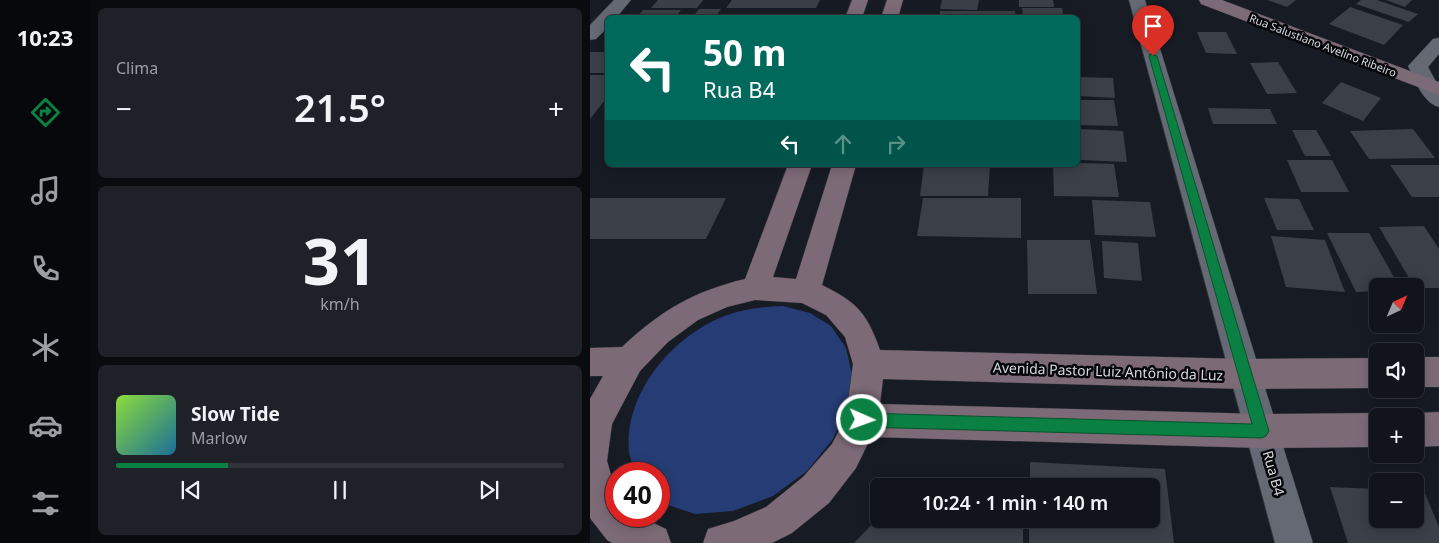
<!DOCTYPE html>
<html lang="pt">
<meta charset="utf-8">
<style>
body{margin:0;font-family:"Noto Sans",sans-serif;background:#1e2128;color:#f1f3f6;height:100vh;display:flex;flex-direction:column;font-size:19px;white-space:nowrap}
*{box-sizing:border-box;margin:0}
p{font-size:16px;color:#9c9ea3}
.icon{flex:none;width:28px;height:28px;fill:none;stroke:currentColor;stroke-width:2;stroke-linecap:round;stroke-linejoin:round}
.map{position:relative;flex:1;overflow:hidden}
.side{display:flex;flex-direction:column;gap:8px;padding:8px;background:#090b0f;width:500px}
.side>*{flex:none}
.hud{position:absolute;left:15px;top:15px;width:475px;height:152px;border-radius:8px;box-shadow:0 2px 12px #0003,0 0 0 1px #30333a;background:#00695c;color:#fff;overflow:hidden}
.needle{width:32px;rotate:44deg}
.tools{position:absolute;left:779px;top:278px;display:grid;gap:10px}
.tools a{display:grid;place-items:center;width:55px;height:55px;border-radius:8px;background:#11141b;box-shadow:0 2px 12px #0003,0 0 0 1px #30333a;font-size:25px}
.speed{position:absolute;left:15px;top:462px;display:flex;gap:10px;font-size:25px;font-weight:700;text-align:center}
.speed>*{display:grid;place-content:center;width:65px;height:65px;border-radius:50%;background:#11141b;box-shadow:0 2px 12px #0003,0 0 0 1px #30333a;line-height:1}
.speed .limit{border:8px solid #d22;background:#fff;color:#111}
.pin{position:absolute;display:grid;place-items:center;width:42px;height:42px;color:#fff;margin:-51px -21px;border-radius:50% 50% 50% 0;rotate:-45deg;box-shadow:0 0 5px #0007}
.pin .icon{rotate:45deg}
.me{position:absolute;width:55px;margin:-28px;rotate:92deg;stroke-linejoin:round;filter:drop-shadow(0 0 4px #0008)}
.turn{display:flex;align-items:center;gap:18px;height:105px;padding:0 15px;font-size:22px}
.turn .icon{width:65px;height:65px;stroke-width:2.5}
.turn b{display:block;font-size:35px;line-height:42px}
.lanes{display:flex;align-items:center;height:48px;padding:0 15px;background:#0003;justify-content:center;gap:25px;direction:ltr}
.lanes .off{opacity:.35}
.big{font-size:38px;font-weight:600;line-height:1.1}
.side .card{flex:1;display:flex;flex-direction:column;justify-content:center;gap:8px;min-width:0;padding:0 18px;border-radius:8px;background:#1e2128}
.side .dial{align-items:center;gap:0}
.dial b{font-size:65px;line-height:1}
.song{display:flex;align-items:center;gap:15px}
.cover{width:60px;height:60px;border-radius:8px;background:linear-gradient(135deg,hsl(90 70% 55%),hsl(200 70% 35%))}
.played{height:5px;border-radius:2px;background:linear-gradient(90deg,#0b8043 25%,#30333a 25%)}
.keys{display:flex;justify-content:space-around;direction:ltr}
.heat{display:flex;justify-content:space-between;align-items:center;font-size:28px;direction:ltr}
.trip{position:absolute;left:280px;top:478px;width:290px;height:50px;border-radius:8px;background:#11141b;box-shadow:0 2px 12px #0003,0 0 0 1px #30333a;font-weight:600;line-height:50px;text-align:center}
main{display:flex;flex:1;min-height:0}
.dock{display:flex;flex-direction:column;width:90px;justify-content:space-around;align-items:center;background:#07080b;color:#9c9ea3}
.dock .icon{width:35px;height:35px}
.dock .on{color:#0b8043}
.dock b{font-size:22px;color:#f1f3f6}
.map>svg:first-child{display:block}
</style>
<main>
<nav class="dock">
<b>10:23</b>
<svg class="icon on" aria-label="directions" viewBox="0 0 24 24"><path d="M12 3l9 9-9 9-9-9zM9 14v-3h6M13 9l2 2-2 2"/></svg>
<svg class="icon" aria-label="music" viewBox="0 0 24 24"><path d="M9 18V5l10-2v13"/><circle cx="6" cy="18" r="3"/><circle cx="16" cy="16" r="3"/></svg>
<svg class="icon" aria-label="phone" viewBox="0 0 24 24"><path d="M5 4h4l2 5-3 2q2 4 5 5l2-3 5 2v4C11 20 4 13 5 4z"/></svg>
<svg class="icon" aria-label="climate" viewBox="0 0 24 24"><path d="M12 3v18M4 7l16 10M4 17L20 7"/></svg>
<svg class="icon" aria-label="car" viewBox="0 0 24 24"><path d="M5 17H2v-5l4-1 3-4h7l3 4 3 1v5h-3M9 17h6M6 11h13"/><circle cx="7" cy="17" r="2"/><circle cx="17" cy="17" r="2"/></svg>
<svg class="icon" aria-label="filters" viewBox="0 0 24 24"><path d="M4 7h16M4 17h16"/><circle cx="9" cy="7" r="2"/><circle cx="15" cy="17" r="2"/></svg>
</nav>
<section class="side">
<div class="card"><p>Clima</p>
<div class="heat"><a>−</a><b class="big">21.5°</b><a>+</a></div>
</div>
<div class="card dial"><b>31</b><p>km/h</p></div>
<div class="card">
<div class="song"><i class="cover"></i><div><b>Slow Tide</b><p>Marlow</p></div></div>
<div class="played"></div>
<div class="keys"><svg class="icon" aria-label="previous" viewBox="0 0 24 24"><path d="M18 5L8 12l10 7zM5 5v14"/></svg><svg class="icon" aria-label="pause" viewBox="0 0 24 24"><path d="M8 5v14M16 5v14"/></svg><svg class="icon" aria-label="next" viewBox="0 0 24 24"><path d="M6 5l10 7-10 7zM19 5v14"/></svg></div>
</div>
</section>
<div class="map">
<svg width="849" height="543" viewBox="0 0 849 543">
<rect width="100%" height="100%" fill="#171b24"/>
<!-- green -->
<path fill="#253c75" d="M193 306 220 313 241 326 256 348 262 375 258 406 243 439 217 471 183 496 143 511 105 514 72 503 69 500V474H46C44 467 40 459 39 452 34 394 81 338 132 317 152 309 172 307 193 306Z"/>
<!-- building -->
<g fill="#3a3f48">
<path d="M68 0H113L107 8H61Z"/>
<path d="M142 0H230L226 8H136Z"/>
<path d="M352 0H389L387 10 350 9Z"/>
<path d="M429 0H463L464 7H429Z"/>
<path d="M677 0H706L697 7Z"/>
<path d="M771 0H787L828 14 819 22 766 4Z"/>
<path d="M796 0H822L815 7Z"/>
<path d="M760 7 813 25 794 45 739 24Z"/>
<path d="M432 8H472L474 18H433Z"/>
<path d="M109 9H131L125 18H102Z"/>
<path d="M53 10H91L85 18H47Z"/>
<path d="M350 11H425L426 18H349Z"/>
<path d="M607 32H636L647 54 616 53Z"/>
<rect x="0" y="52" width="18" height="21"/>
<path d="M688 62 707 93 677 94 660 63Z"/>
<path d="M0 75H18V100H15L0 119Z"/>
<path d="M488 77 523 78 525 98 488 96Z"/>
<path d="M751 82 791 98 773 121 732 103Z"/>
<path d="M488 100H524L528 126 488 125Z"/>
<path d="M618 108 680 109 687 124H623Z"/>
<path d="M491 129 533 131 537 162 491 160Z"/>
<path d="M823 129 845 158 779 159 760 131Z"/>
<path d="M702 130H726L741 156H715Z"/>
<path d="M697 160H742L759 192H711Z"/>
<path d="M488 163 524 164 529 197 464 196 463 165H488Z"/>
<path d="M334 165H400L398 196H330Z"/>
<path d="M800 165H849V197H822Z"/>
<path d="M0 198H136L116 239H0Z"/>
<path d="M333 198H431V238L327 236Z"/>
<path d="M674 198 709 199 724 230H687Z"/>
<path d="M502 200 560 202 566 237 505 235Z"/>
<path d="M834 226 849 249V288H825L789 227Z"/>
<path d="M737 233H779L809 286H788V291L766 292Z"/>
<path d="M681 236 735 240 755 292 696 287Z"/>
<path d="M437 240H500L507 294H438Z"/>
<path d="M512 241 548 243 552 281 514 278Z"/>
<path d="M440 462 575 469 584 543H439V519H561V486H440Z"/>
<path d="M740 487 788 489V519H825V490L834 491 849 527V543H758Z"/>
<path d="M289 517V519H433V543H264Z"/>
</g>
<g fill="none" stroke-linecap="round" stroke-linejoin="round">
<defs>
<g id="street">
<path d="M24 0H41L26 18H18V27L6 39 0 40V25Z"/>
<path d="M539 0H555L723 543H685Z"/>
<path d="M849 38V54L838 67 849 87V107C833 103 825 80 818 66L843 39Z"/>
</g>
<g id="secondary">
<path d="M262 0H278L272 18H255Z"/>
<path d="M297 0H313L308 18H291Z"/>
<path d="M609 0H632L849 82V95L611 4Z"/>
<path d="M198 165H222L183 277 206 279 242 165H266L232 285C267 302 277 313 290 350L654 359 788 358V388L654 389 293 379 290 404 671 414 788 413 796 416H788V447L671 448 281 437 266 468 239 503 202 533 182 543H113L118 529 144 521 176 507 213 477 242 444 256 417 263 364 255 337 236 315 212 303 165 300 137 307 108 320 78 342 50 371 22 424 17 461 26 492V516H49L76 529 81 543H22L17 540 0 518V399L13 376H0V348L32 347C70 311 104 291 155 279Z"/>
<rect x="825" y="357" width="24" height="30"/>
<path d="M849 412V446L825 447V416H817L825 413Z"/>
</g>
</defs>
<!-- street casing -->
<use href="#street" stroke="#32353b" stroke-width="1"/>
<!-- secondary casing -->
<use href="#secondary" stroke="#32353b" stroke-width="1"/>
<!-- street -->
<use href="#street" fill="#646974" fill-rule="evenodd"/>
<!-- secondary -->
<use href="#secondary" fill="#7d6a77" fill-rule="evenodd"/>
</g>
<!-- route -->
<path fill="#0b8043" stroke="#07532c" d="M560 54 567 56 679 431 676 436 672 438 272 427 267 425 265 420 267 415 272 413 662 424 559 56Z"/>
<g text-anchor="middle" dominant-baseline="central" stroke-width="5" stroke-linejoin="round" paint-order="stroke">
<!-- far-street labels -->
<g font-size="11" fill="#d7dae0" stroke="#050609">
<text transform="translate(733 45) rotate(21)">Rua Salustiano Avelino Ribeiro</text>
</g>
<!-- street labels -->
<g font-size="14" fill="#d7dae0" stroke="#050609">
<text transform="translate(518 371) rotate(2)">Avenida Pastor Luiz Antônio da Luz</text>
<text transform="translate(684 473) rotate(74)">Rua B4</text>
</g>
</g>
</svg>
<div class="tools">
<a><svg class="needle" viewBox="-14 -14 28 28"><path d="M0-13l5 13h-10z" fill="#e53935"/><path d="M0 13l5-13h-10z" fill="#9c9ea3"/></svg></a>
<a><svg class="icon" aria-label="sound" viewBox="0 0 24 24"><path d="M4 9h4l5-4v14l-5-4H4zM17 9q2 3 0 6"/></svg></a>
<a>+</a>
<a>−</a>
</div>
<div class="speed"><div class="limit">40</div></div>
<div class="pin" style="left:563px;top:56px;background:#d93025"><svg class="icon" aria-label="arrive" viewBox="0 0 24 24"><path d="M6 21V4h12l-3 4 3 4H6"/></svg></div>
<svg class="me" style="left:272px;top:420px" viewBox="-20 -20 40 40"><circle r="17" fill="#0b8043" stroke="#fff" stroke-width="3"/><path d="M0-11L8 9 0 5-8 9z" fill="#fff"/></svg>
<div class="trip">10:24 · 1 min · 140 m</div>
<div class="hud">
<div class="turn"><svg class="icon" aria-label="left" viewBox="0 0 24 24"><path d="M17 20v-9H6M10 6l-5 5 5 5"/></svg><div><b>50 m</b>Rua B4</div></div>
<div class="lanes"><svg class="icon" aria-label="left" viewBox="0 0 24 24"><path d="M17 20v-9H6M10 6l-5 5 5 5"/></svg><svg class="icon off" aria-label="ahead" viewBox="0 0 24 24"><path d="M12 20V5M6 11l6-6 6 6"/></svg><svg class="icon off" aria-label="right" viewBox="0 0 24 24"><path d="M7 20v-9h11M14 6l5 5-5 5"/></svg></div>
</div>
</div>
</main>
